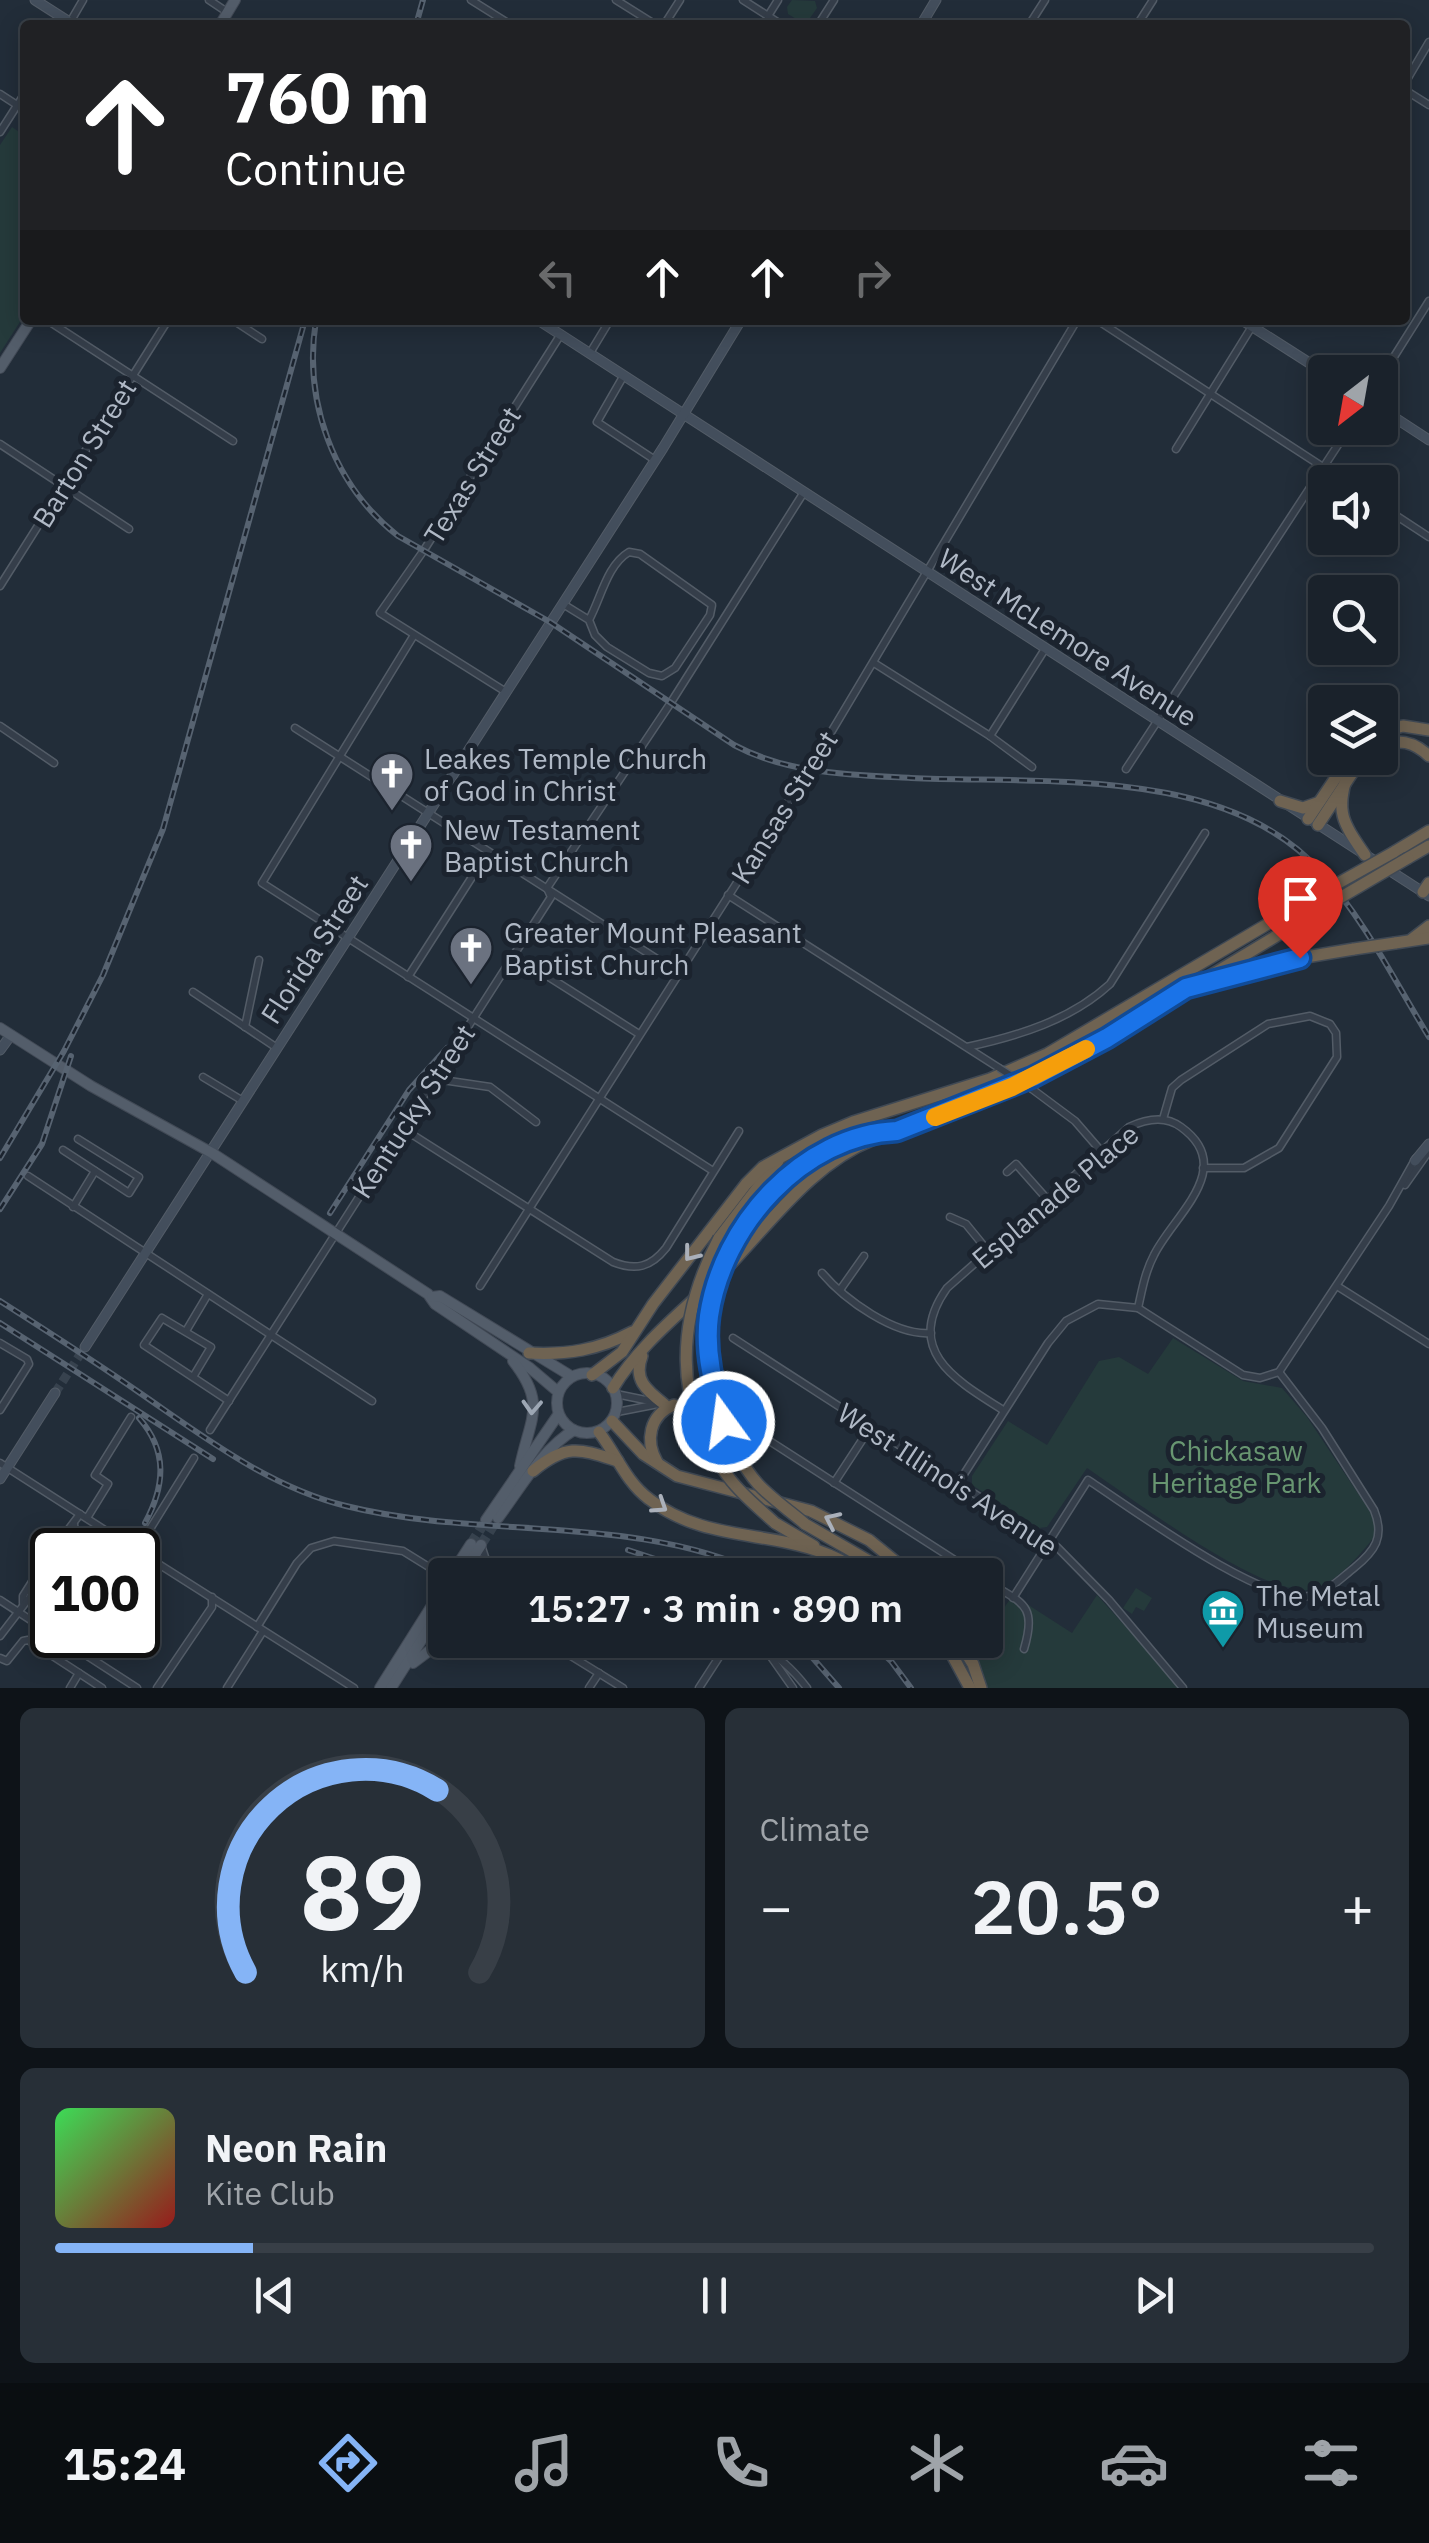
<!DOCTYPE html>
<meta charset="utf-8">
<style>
body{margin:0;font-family:"IBM Plex Sans",sans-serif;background:#272f37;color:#f1f3f6;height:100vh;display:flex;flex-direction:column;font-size:38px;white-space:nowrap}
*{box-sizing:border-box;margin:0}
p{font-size:32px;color:#9fa4a9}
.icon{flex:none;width:55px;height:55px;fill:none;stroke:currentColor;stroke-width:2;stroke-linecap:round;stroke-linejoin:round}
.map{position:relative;height:1688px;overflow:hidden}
.panel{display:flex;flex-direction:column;gap:20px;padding:20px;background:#0e1318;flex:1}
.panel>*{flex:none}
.top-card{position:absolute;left:20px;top:20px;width:1390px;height:305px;border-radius:10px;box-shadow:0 5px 25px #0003,0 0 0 2px #383f47;background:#202124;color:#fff;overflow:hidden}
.needle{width:65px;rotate:211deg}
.fabs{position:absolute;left:1308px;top:355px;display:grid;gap:20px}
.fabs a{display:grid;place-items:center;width:90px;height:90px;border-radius:10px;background:#1a222b;box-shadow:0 5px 25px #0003,0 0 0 2px #383f47;font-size:50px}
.speed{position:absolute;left:30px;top:1528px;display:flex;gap:20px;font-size:50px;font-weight:700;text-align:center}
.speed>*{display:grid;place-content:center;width:130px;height:130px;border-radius:50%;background:#1a222b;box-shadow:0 5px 25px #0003,0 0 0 2px #383f47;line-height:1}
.speed .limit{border:5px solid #111;border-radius:15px;background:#fff;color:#111}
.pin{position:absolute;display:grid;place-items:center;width:85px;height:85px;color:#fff;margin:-102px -42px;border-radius:50% 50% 50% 0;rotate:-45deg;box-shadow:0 0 10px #0007}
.pin .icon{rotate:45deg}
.me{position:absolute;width:110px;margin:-55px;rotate:346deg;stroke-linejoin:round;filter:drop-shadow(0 0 8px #0008)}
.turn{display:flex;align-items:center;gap:35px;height:210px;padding:0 40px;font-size:45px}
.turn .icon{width:130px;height:130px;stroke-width:2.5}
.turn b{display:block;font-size:70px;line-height:85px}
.lanes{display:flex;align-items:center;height:95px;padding:0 40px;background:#0003;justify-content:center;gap:50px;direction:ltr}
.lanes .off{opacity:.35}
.big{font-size:75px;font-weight:600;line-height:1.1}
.panel .tile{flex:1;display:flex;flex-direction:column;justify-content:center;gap:15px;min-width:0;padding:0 35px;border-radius:15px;background:#272f37}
.panel .dial{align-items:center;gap:0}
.dial svg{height:260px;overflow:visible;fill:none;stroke:#383f47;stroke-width:7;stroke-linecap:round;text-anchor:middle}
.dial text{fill:#f1f3f6;stroke:none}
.song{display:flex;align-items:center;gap:30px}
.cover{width:120px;height:120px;border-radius:15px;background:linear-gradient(135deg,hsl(130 70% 55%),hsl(0 70% 35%))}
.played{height:10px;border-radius:5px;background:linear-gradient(90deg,#85b4f6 15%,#383f47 15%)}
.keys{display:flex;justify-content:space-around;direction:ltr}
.heat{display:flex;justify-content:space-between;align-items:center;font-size:55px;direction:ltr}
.panel .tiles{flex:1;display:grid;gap:20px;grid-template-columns:1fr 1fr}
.tile:last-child{grid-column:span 2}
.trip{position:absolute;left:428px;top:1558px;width:575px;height:100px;border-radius:10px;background:#1a222b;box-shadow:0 5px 25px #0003,0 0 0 2px #383f47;font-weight:600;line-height:100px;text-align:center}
.tabs{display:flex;height:160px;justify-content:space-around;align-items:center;background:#0a0e11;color:#9fa4a9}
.tabs .icon{width:70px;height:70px}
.tabs .on{color:#85b4f6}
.tabs b{font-size:45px;color:#f1f3f6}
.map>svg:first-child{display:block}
</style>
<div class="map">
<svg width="1429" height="1688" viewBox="0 0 1429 1688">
<rect width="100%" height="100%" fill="#222d39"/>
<!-- green -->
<g fill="#253a3b">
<path d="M792 0 815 1 817 8 808 21 801 22 788 14 787 7Z"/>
<path d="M12 127 25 136V314L0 353V145Z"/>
<path d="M1173 1338 1243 1381 1282 1388 1307 1417 1373 1516 1377 1533C1364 1551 1337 1582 1315 1589 1269 1603 1129 1496 1087 1468L1047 1527 1039 1528 972 1485V1476L1008 1421 1047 1445 1099 1361 1119 1357 1148 1374Z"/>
<path d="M1136 1588 1152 1598 1144 1611 1136 1607 1132 1614 1123 1608Z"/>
<path d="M1013 1595 1072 1633 1097 1595 1181 1688H986L968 1653 985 1640V1635Z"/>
</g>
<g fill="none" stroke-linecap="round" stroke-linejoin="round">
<!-- secondary-tunnel -->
<path stroke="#37424e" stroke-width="9" stroke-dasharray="9 4.5" stroke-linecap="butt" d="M55 1393 85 1347"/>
<!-- primary-tunnel -->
<g stroke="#37424e" stroke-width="10" stroke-dasharray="10 5" stroke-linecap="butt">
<path d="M471 1544 486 1520"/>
<path d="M481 1545 498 1518"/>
</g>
<defs>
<g id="street">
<path d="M209 0 227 12"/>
<path d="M471 0 511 25"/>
<path d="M616 0 656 25"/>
<path d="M743 0 782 25"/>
<path d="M768 16 778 0"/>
<path d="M69 24 83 0"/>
<path d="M664 25 680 0"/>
<path d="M818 25 834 0"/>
<path d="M1029 25 1045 0"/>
<path d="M1137 25 1153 0"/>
<path d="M1405 83 1429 42"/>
<path d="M1405 90 1429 105"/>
<path d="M0 94 17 105"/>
<path d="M0 132 25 93"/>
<path d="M47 320 233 441"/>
<path d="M233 320 262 339"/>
<path d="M1097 320 1346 482"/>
<path d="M590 353 610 320"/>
<path d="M624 375 597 422 655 460"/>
<path d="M1380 379 1429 301"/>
<path d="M0 444 129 529"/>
<path d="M1176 449 1256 320"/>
<path d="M1380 505 1429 537"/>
<path d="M0 586 168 320"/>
<path d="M563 604 589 620 595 635 607 647 649 673 662 676 675 668 710 615 712 605 640 554 629 552C607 565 601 598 589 620"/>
<path d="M414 635 262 883 713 1171"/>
<path d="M874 663 990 736 1032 767"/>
<path d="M506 692 380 613 424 550 561 334"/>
<path d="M0 726 54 763"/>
<path d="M295 728 679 973"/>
<path d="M990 736 1045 649"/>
<path d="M1126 769 1349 428"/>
<path d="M728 895 999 1068"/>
<path d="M514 955 639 1034"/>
<path d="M408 977 488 852"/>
<path d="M193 992 277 1048"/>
<path d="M245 1027 259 960"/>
<path d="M967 1047C1018 1036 1071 1020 1110 984L1205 833"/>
<path d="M203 1077 243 1101"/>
<path d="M436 1079 490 1087 536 1122"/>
<path d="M1032 1089 1075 1121 1101 1151"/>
<path d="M1163 1119 1172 1088 1181 1080 1268 1024 1310 1016 1330 1024 1336 1033 1337 1057 1279 1148 1244 1168H1203"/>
<path d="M402 1128 613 1262C636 1271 651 1267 666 1248L739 1131"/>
<path d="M63 1150 129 1193 139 1177 78 1139"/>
<path d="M1007 1172 1016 1164 1047 1199"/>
<path d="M28 1176 372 1401"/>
<path d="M1405 1185 1429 1151"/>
<path d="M73 1207 95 1171"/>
<path d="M950 1217 966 1224 988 1251"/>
<path d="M822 1273C845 1300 895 1336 931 1333"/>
<path d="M480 1286 808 771 1077 320"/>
<path d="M1337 1286 1429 1344"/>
<path d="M840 1290 864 1256"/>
<path d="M186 1331 208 1294"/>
<path d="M733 1338 1057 1547 1109 1600 1183 1688"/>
<path d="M0 1343 27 1359 29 1364 0 1410"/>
<path d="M193 1377 211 1347 162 1318 144 1345 229 1401"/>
<path d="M616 1394 655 1402"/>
<path d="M671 1405 711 1410 754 1431 978 1575"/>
<path d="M1003 1410C955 1380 903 1350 947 1288L1129 1127C1146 1119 1165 1115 1181 1127 1238 1168 1173 1216 1154 1255 1145 1272 1142 1290 1138 1308"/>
<path d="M617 1412 658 1404"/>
<path d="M210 1430 551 897 547 888 670 704 804 492"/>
<path d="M0 1463 136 1550"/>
<path d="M834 1483 870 1428"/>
<path d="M957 1485 1048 1343 1066 1321 1098 1304 1138 1308 1243 1375 1260 1378 1279 1372 1389 1206 1416 1158"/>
<path d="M87 1518 108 1484 95 1475 131 1417"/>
<path d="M482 1548 491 1575"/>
<path d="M53 1550 80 1514"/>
<path d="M64 1550 75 1532 74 1524"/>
<path d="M137 1550 194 1458"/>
<path d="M138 1551 354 1688"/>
<path d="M43 1569 44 1560 52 1558"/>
<path d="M985 1580C1021 1603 1038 1603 1024 1649"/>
<path d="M1013 1598 1088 1480C1130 1507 1264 1606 1309 1596 1327 1593 1340 1579 1354 1568 1375 1551 1385 1537 1374 1510L1322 1428 1279 1372"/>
<path d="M0 1600 52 1634"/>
<path d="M23 1603V1596L42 1566"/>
<path d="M257 1627 297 1563 311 1548 334 1541 403 1551 445 1577"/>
<path d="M55 1635 137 1688"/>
<path d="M0 1636 49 1572"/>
<path d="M545 1640 623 1688"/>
<path d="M722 1642C758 1638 786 1660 807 1688"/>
<path d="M68 1644 74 1635"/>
<path d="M769 1654 793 1688"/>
<path d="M0 1658 7 1661 23 1641 28 1640 102 1688"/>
<path d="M70 1688 79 1673"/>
<path d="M157 1688 212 1607V1597"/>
<path d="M227 1688 263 1631"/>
<path d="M589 1688 599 1673"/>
<path d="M699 1688 721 1654V1641"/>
</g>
<g id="secondary">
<path d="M35 0 74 25"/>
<path d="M921 25 936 0"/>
<path d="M538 320 1429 896"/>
<path d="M1242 320 1325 373"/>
<path d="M1380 408 1429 440"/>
<path d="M0 1050 11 1035"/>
<path d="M1415 1161 1429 1144"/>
<path d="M85 1347 663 448 741 320"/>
<path d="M0 1479 55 1393"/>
</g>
<g id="primary">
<path d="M220 25 235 0"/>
<path d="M0 368 31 320"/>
<path d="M0 1028 91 1086 212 1153 428 1294 435 1304 530 1368 557 1391"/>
<path d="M432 1297 440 1296 571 1376"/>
<path d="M513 1361C547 1404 530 1418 520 1466"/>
<circle cx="587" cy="1403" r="30"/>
<path d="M498 1518C520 1489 542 1449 574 1430"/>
<path d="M486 1520 558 1415"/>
<path d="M451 1575 471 1544"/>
<path d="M462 1575 481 1545"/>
<path d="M413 1663 445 1639"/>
<path d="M380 1688 445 1585"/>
<path d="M391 1688 445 1603"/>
</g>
<g id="highway">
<path d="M1380 732 1403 726 1429 730"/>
<path d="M1380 746C1399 738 1414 742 1429 756"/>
<path d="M1347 776C1335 813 1344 824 1365 855"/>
<path d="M1280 801 1303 808 1317 803"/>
<path d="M1308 819 1349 758"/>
<path d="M1318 825 1362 758"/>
<path d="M1394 852 1429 831"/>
<path d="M1408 858 1429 846"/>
<path d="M1423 892 1429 883"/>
<path d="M1412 939 1429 926"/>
<path d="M1395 943 1429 938"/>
<path d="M1204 983 1300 958 1354 949"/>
<path d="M774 1190C807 1159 850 1132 897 1131L1033 1077 1107 1038 1326 906"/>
<path d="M719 1238 778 1161"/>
<path d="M529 1353C567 1355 598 1350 632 1332"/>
<path d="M642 1356C633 1379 646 1390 664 1404"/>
<path d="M592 1375 622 1352 653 1304 746 1184 763 1167 822 1135 853 1122 990 1079 1047 1054 1317 895"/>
<path d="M613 1388C641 1342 687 1308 724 1271 770 1224 811 1164 874 1139"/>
<path d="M612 1421 643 1454 677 1476 811 1511 869 1540 912 1575"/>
<path d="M599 1432C616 1454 626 1482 649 1499 706 1544 777 1529 838 1559 847 1563 855 1570 864 1575"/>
<path d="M657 1462C645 1441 649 1415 674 1405"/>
<path d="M533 1471C567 1443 580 1449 618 1461"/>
<path d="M775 1523 814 1546"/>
<path d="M805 1524 893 1575"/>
<path d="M944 1640 970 1688"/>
<path d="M958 1640 973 1664 981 1688"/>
</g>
</defs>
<!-- street casing -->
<use href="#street" stroke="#535c67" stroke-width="9"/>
<!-- secondary casing -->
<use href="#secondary" stroke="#535c67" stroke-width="11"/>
<!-- primary casing -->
<use href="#primary" stroke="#424a56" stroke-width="12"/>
<!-- highway casing -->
<use href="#highway" stroke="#404954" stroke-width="14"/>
<!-- street -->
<use href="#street" stroke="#353e4a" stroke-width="6"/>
<!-- secondary -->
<use href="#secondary" stroke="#434e5c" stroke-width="9"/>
<!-- primary -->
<use href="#primary" stroke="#535d6a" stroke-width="10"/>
<!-- highway -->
<use href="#highway" stroke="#6f6352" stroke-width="11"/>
<defs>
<g id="rail">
<path d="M416 25 423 0"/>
<path d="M316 320C303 401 333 485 398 536L550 622 734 745C788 774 852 775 911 778 1041 784 1227 765 1321 872 1365 920 1395 982 1429 1037"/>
<path d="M0 1158 64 1051 103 975 163 829 305 320"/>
<path d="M0 1209 42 1144 71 1056"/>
<path d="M330 1213 409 1090 447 1048"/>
<path d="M0 1301C47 1331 94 1361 140 1393 204 1437 269 1487 346 1506 482 1540 635 1513 764 1575"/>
<path d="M0 1323 213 1459"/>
<path d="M139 1418C168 1451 165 1486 145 1523"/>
<path d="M628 1550 704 1575"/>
<path d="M797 1640 839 1688"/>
<path d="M868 1640 891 1661 911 1688"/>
</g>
</defs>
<!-- rail casing -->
<use href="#rail" stroke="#576371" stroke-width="6"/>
<!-- rail -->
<use href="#rail" stroke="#1b232e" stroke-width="2.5" stroke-dasharray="8" stroke-linecap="butt"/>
<defs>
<path id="street-bridge" d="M999 1068 1032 1089"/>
<g id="highway-bridge">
<path d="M1317 895 1394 852"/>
<path d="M1326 906 1408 858"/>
<path d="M1354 949 1395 943"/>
<path d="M774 1190C715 1253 696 1326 720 1409 728 1435 740 1464 758 1484 772 1499 790 1511 805 1524"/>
<path d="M719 1238C677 1318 670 1404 730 1479 742 1495 760 1509 775 1523"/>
</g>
</defs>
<!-- street-bridge casing -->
<use href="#street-bridge" stroke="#535c67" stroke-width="9" stroke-linecap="butt"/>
<!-- highway-bridge casing -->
<use href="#highway-bridge" stroke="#404954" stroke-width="14" stroke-linecap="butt"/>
<!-- street-bridge -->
<use href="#street-bridge" stroke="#353e4a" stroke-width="6"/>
<!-- highway-bridge -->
<use href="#highway-bridge" stroke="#6f6352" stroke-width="11"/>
</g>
<!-- one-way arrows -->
<defs><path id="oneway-chevron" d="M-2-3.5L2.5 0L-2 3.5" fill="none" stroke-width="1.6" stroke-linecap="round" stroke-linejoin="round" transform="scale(2.5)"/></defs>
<g stroke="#aab0ba">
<use href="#oneway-chevron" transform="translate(691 1254) rotate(128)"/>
<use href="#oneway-chevron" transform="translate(660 1506) rotate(33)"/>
<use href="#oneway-chevron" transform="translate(832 1520) rotate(-155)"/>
</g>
<use stroke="#9da7b4" href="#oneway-chevron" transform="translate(532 1407) rotate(93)"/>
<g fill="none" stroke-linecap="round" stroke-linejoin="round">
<defs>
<path id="route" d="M724 1422C714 1387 704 1353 709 1316 722 1226 802 1135 897 1131L1033 1077 1107 1038 1186 988 1300 958"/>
</defs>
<!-- route casing -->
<use href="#route" stroke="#114b97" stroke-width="25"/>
<!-- route -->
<use href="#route" stroke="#1a73e8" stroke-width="18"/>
<!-- slow -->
<path stroke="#f59e0b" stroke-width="18" d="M935 1117 1012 1087 1086 1049"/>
</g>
<!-- icons -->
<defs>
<symbol id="church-pin" viewBox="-11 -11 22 30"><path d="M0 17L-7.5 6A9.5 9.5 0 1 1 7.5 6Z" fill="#6b7280" stroke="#1b232e"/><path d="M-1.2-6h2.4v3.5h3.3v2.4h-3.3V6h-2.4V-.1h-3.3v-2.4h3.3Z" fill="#fff"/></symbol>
<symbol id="museum-pin" viewBox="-11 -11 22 30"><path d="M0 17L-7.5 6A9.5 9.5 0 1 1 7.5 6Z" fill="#0f9aa8" stroke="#1b232e"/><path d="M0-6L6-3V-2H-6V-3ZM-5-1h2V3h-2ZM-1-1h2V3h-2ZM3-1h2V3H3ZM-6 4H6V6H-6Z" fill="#fff"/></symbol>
</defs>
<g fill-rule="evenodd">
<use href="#church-pin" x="367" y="749" width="50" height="68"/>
<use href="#church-pin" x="386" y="820" width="50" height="68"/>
<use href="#church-pin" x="446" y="923" width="50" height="68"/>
<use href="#museum-pin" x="1198" y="1586" width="50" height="68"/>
</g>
<g text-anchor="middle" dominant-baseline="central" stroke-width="10" stroke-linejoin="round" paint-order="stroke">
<!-- street labels -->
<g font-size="28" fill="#b0b9c6" stroke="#1b232e">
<text transform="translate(84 453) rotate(-58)">Barton Street</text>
<text transform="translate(472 475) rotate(-58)">Texas Street</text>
<text transform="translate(1068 637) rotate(33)">West McLemore Avenue</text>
<text transform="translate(784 807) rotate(-58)">Kansas Street</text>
<text transform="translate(314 949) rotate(-57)">Florida Street</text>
<text transform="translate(413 1111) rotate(-57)">Kentucky Street</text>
<text transform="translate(1055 1196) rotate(-40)">Esplanade Place</text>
<text transform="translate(948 1479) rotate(33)">West Illinois Avenue</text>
</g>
<!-- poi labels -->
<g font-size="28" fill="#b0b9c6" stroke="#1b232e" text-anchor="start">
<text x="424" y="758">Leakes Temple Church<tspan x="424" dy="32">of God in Christ</tspan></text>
<text x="444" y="829">New Testament<tspan x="444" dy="32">Baptist Church</tspan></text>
<text x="504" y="932">Greater Mount Pleasant<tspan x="504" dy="32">Baptist Church</tspan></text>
<text x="1256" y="1595">The Metal<tspan x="1256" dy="32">Museum</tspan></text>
</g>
<!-- park labels -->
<g font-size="28" fill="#689671" stroke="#1b232e">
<text x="1236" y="1450">Chickasaw<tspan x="1236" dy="32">Heritage Park</tspan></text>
</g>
</g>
</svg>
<div class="fabs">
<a><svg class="needle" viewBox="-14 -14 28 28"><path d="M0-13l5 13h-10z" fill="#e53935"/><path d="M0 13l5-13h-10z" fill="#9fa4a9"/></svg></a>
<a><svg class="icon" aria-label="sound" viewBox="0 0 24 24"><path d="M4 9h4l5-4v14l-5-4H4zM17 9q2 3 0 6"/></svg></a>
<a><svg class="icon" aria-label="search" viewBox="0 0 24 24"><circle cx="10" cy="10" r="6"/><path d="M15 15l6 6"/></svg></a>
<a><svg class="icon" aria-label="layers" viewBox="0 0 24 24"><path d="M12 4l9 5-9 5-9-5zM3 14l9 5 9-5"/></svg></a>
</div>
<div class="speed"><div class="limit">100</div></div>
<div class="pin" style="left:1300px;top:958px;background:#d93025"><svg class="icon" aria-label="arrive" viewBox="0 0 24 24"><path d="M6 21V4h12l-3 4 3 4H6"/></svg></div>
<svg class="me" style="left:724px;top:1422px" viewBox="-20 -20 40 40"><circle r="17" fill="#1a73e8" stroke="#fff" stroke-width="3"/><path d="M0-11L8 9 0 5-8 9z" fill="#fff"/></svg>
<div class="trip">15:27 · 3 min · 890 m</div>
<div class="top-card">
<div class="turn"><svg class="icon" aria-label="ahead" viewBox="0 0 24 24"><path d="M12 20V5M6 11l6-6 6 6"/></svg><div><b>760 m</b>Continue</div></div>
<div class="lanes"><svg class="icon off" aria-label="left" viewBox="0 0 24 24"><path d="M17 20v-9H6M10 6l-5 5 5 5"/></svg><svg class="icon" aria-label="ahead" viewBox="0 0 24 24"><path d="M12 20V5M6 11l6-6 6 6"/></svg><svg class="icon" aria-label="ahead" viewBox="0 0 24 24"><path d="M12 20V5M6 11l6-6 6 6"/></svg><svg class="icon off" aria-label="right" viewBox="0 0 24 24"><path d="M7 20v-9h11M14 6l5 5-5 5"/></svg></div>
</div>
</div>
<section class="panel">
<div class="tiles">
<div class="tile dial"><svg viewBox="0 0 100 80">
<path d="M14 69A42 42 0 1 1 86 69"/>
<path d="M14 69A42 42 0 0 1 73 13" stroke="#85b4f6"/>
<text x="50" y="56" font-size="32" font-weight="700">89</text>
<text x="50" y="72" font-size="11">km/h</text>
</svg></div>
<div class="tile"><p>Climate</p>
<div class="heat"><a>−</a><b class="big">20.5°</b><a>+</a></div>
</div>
<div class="tile">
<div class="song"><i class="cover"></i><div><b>Neon Rain</b><p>Kite Club</p></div></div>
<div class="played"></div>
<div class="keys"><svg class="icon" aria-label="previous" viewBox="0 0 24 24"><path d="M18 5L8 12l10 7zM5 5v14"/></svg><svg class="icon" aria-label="pause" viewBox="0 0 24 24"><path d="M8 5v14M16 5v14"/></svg><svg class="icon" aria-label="next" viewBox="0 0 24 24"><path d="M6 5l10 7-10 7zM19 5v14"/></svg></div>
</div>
</div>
</section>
<nav class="tabs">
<b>15:24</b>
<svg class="icon on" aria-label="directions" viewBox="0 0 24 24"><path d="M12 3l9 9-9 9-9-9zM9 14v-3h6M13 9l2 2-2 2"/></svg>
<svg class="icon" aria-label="music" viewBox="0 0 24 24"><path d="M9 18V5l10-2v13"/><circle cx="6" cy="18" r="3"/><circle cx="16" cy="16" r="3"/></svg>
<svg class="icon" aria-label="phone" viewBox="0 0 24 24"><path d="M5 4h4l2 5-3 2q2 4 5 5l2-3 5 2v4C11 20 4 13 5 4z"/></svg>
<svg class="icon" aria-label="climate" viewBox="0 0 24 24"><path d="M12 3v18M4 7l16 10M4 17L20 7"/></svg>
<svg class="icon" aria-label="car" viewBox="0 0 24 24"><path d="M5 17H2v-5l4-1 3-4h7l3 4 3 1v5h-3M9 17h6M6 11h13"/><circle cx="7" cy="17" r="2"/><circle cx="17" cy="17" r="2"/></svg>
<svg class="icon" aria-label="filters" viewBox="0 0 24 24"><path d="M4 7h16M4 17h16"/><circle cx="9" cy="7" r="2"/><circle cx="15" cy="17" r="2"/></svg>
</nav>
